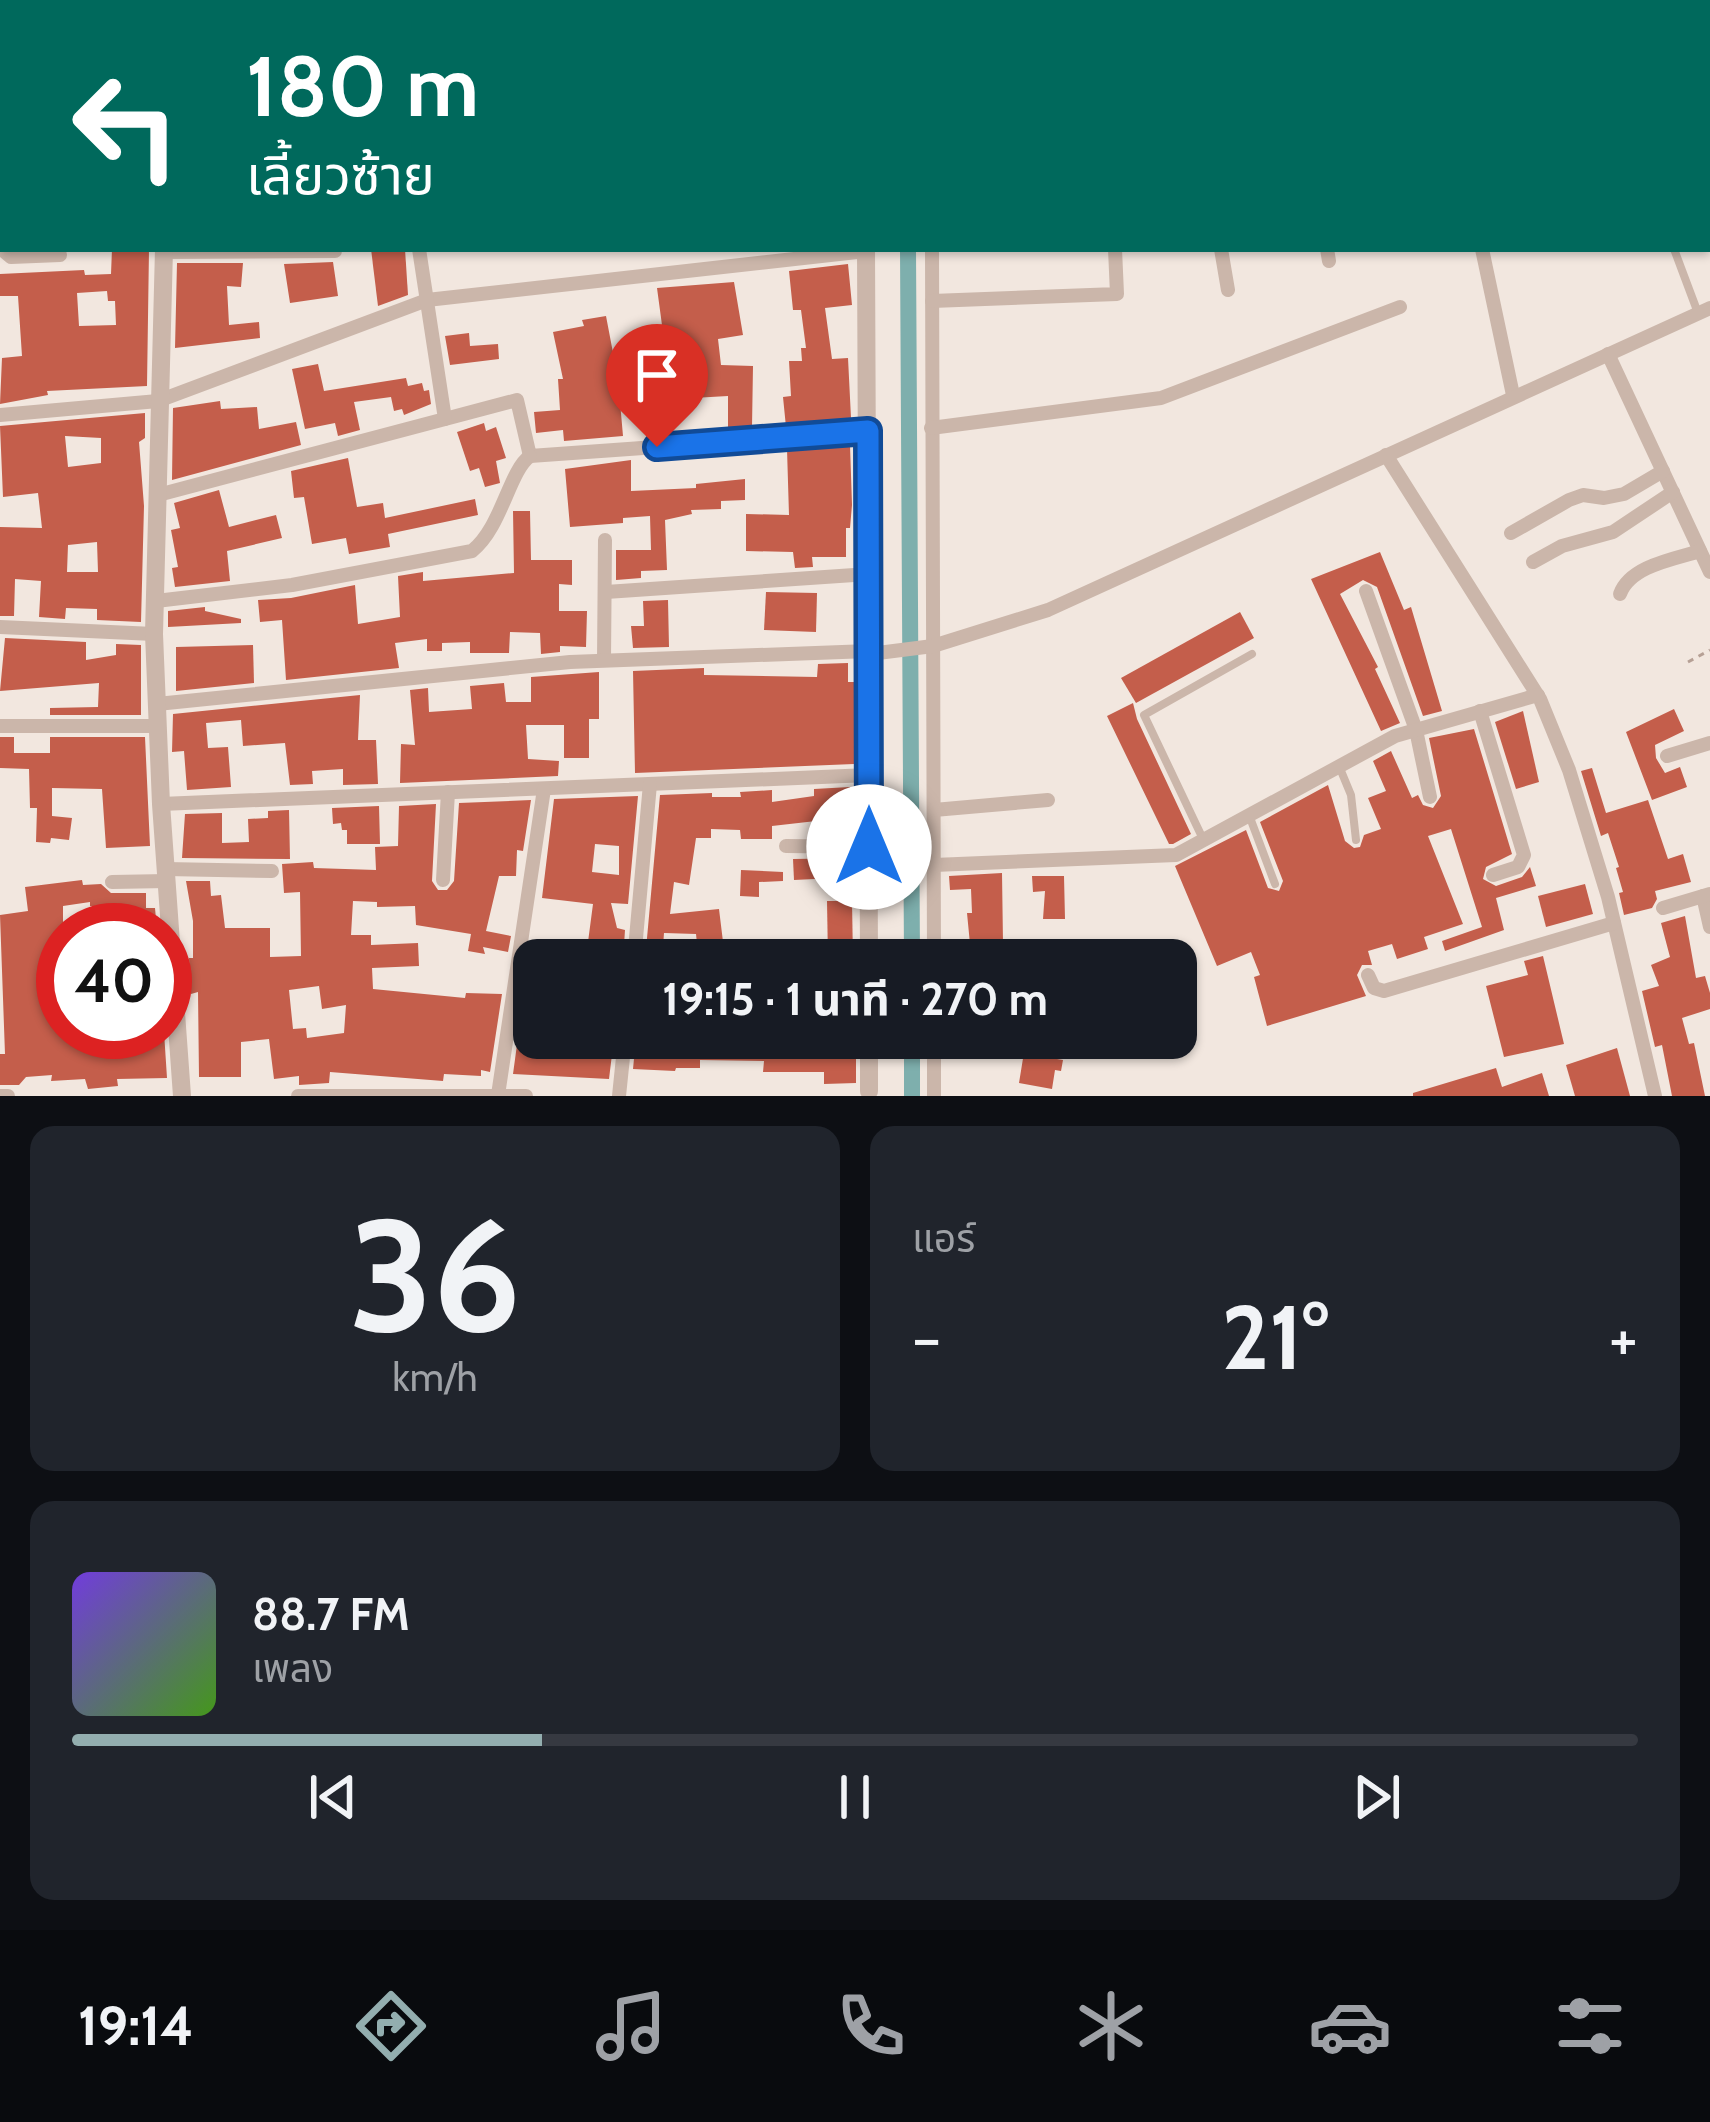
<!DOCTYPE html>
<html lang="th">
<meta charset="utf-8">
<style>
body{margin:0;font-family:Cabin,"Noto Sans Thai",sans-serif;background:#20242c;color:#f1f3f6;height:100vh;display:flex;flex-direction:column;font-size:45px;white-space:nowrap}
*{box-sizing:border-box;margin:0}
p{font-size:39px;color:#9ea1a6}
.icon{flex:none;width:66px;height:66px;fill:none;stroke:currentColor;stroke-width:2;stroke-linecap:round;stroke-linejoin:round}
.map{position:relative;height:1096px;overflow:hidden}
.panel{display:flex;flex-direction:column;gap:30px;padding:30px;background:#0d0f14;flex:1}
.panel>*{flex:none}
.hud{position:absolute;left:0px;top:0px;width:1710px;height:252px;box-shadow:0 3px 9px #0004;background:#00695c;color:#fff;overflow:hidden}
.speed{position:absolute;left:36px;top:903px;display:flex;gap:24px;font-size:60px;font-weight:700;text-align:center}
.speed>*{display:grid;place-content:center;width:156px;height:156px;border-radius:50%;background:#171b24;box-shadow:0 3px 9px #0004;line-height:1}
.speed .limit{border:18px solid #d22;background:#fff;color:#111}
.pin{position:absolute;display:grid;place-items:center;width:102px;height:102px;color:#fff;margin:-123px -51px;border-radius:50% 50% 50% 0;rotate:-45deg;box-shadow:0 0 12px #0007}
.pin .icon{rotate:45deg}
.me{position:absolute;width:132px;margin:-66px;rotate:0deg;stroke-linejoin:round;filter:drop-shadow(0 0 9px #0008)}
.turn{display:flex;align-items:center;gap:42px;height:252px;padding:0 48px;font-size:54px}
.turn .icon{width:156px;height:156px;stroke-width:2.5}
.turn b{display:block;font-size:84px;line-height:102px}
.big{font-size:90px;font-weight:700;line-height:1.1}
.panel .widget{flex:1;display:flex;flex-direction:column;justify-content:center;gap:18px;min-width:0;padding:0 42px;border-radius:24px;background:#20242c}
.panel .dial{align-items:center;gap:0}
.dial b{font-size:156px;line-height:1}
.song{display:flex;align-items:center;gap:36px}
.cover{width:144px;height:144px;border-radius:18px;background:linear-gradient(135deg,hsl(260 70% 55%),hsl(100 70% 35%))}
.played{height:12px;border-radius:6px;background:linear-gradient(90deg,#93aeaf 30%,#363941 30%)}
.keys{display:flex;justify-content:space-around;direction:ltr}
.heat{display:flex;justify-content:space-between;align-items:center;font-size:66px;direction:ltr}
.panel .tiles{flex:1;display:grid;gap:30px;grid-template-columns:1fr 1fr}
.widget:last-child{grid-column:span 2}
.trip{position:absolute;left:513px;top:939px;width:684px;height:120px;border-radius:24px;background:#171b24;box-shadow:0 3px 9px #0004;font-weight:700;line-height:120px;text-align:center}
.dock{display:flex;height:192px;justify-content:space-around;align-items:center;background:#090b0e;color:#9ea1a6}
.dock .icon{width:84px;height:84px}
.dock .selected{color:#93aeaf}
.dock b{font-size:54px;color:#f1f3f6}
.map>svg:first-child{display:block}
</style>
<div class="map">
<svg width="1710" height="1096" viewBox="0 0 1710 1096">
<rect width="100%" height="100%" fill="#f2e7df"/>
<g fill="none" stroke-linecap="round" stroke-linejoin="round">
<!-- canal -->
<g stroke="#7eafad" stroke-width="16">
<path d="M907 0V3"/>
<path d="M908 249 912 960"/>
<path d="M912 1038V1096"/>
</g>
</g>
<!-- building -->
<g fill="#c45e4b" fill-rule="evenodd">
<path d="M112 249H149L147 386 47 391 48 395 0 404 2 358 22 356 18 296H0V274L84 270 85 275 111 274ZM107 291 108 301H115L116 325 79 326 77 293Z"/>
<path d="M371 249H405L408 295 378 306Z"/>
<path d="M333 262 338 296 290 303 284 264Z"/>
<path d="M177 263H243L241 287 227 286 229 325 259 322 260 338 175 348Z"/>
<path d="M848 264 852 305 825 308 832 359 848 358 851 418 786 427 783 397 791 396 789 361H802L801 348H806L801 310H793L789 271Z"/>
<path d="M734 282 743 335 718 339 721 365 753 366 752 427H728V396L693 398 692 389 671 392 657 288Z"/>
<path d="M606 316 618 379 623 436 564 441 563 430 536 433 534 412 560 410 558 379H563L553 332 584 326 582 320Z"/>
<path d="M469 333 470 346 498 344 499 359 450 365 445 336Z"/>
<path d="M318 364 324 391 406 378 408 386 422 383 424 391 429 390 431 404 404 415 402 409 394 411 391 397 354 402 360 430 338 436 335 423 305 429 292 369Z"/>
<path d="M220 401 221 409 257 407 259 429 296 422 301 445 172 480 173 408Z"/>
<path d="M145 413V438L139 442 144 506 141 622 97 620V609L66 608 65 619 39 617 41 581 15 579 14 616H0V527L42 528 38 493 3 497 0 426ZM65 436 101 438V463L68 467ZM97 542 98 572H67L68 545Z"/>
<path d="M484 423 486 431 496 427 506 458 496 461 500 483 485 487 479 468 470 471 457 432Z"/>
<path d="M850 445 852 505 850 528H846V557H812L813 567 795 568 793 552 746 551V514L789 515 787 449Z"/>
<path d="M348 458 357 507 383 503 385 518 475 499 478 515 388 534 390 547 349 554 346 538 312 544 304 497 294 498 291 471Z"/>
<path d="M631 460V491L696 488V484L745 479V500L721 501V509L691 510 692 514 665 520 667 570 641 571V578L616 580V550H651L650 516 623 518V523L570 527 565 469Z"/>
<path d="M219 490 229 527 276 515 282 538 227 551 230 581 175 587 172 568 178 567 171 530 180 528 174 503Z"/>
<path d="M513 511H530L531 560H572V585L559 584V611H587L586 647 560 646V652L541 654 540 633 510 632 509 653H470V642L442 643V651H427V639L395 643 399 668 286 680 282 620 260 622 258 600 291 598 355 585 358 624 400 617 398 576 423 572V581L514 573Z"/>
<path d="M1380 552 1404 610 1411 607 1442 711 1423 716 1377 587 1363 580 1340 594 1378 667 1375 669 1400 723 1381 731 1311 579Z"/>
<path d="M766 592 817 593 816 632 764 630Z"/>
<path d="M668 600 669 647 633 648 631 626H644L643 601Z"/>
<path d="M205 607V611L241 619V623L168 627V611Z"/>
<path d="M1240 612 1254 638 1136 703 1121 678Z"/>
<path d="M5 638 86 642V660L116 655V644L141 645V715H50V708L98 707 99 683 0 691Z"/>
<path d="M253 645 254 683 176 691V647Z"/>
<path d="M848 663V682H854V764L635 773 633 671 704 668V675L817 677 818 664Z"/>
<path d="M599 672V719H589V758H564V725H526L528 759 559 761 558 776 400 783 401 744 415 745 410 690 428 688 429 712 472 709 470 686 504 683 506 702H531V677Z"/>
<path d="M360 695 358 740H376L378 784 343 785V769L312 771 313 784 290 785 285 743 243 746 241 720 206 723 208 748 228 747 231 787 187 790 184 751 172 752 173 714Z"/>
<path d="M1133 703 1137 719 1191 834 1173 844H1169L1107 716Z"/>
<path d="M1674 709 1684 731 1655 745 1656 758 1665 773 1680 767 1687 787 1652 800 1626 732Z"/>
<path d="M1523 711 1539 782 1516 789 1495 722Z"/>
<path d="M1474 729 1512 854 1486 867 1483 879 1496 886 1522 877 1530 867 1536 886 1496 898 1504 930 1445 951 1442 941 1482 927 1451 829 1428 836 1463 924 1424 937 1428 949 1397 959 1392 944 1368 951 1372 965H1362L1357 975 1366 996 1267 1026 1254 977 1260 975 1251 952 1217 966 1175 866 1246 830 1268 888 1279 891 1283 881 1260 822 1328 785 1345 841 1354 848 1360 847 1364 835 1381 829 1368 798 1386 791 1373 761 1391 751 1412 798 1418 795 1423 805 1433 808 1441 796 1429 738Z"/>
<path d="M0 737H14V753H50V737H145L150 846 106 848 102 789 52 788V816L72 818 69 840 51 838 50 843 36 842 37 808H30L29 769 0 768Z"/>
<path d="M1592 768 1606 813 1648 800 1668 859 1683 854 1691 882 1655 891 1657 899 1652 908 1624 915 1619 893 1623 892 1616 868 1619 867 1608 833 1601 836 1581 771Z"/>
<path d="M850 787 853 836 816 835V821L772 826V839H741L740 830 711 829V838H696L689 885 674 882 670 914 719 909 724 950 698 953 696 934 664 933 662 960H645L660 795 712 793V797H741L740 792 772 790V802L814 796V789Z"/>
<path d="M638 796 628 904 611 903 617 928 625 930 623 960H530L533 940 579 946 580 941 588 942 593 904 542 898 554 799ZM595 844 619 846V875L592 872Z"/>
<path d="M531 800 523 851 517 850 516 876H499L486 931 511 936 508 952 483 947 485 954 468 951 471 934 416 925 415 906 377 907V902L353 901 351 935H371V945L418 943 419 966 372 968 373 989 465 998 466 993 502 994 490 1072 481 1070V1076L444 1074 443 1081 330 1072 329 1083 299 1085V1076L274 1079 269 1039 241 1042V1077H199L198 992 191 994 189 958H193V921L186 881H210L211 896 221 895 225 928H270V957L301 956 300 892 284 893 282 864 313 862 314 868 376 870 375 847 398 846 399 806 436 804 432 881 438 890H447L454 881 459 803ZM319 986 322 1009 346 1005 344 1033 307 1038 306 1028 293 1029 289 990Z"/>
<path d="M379 806 380 844H347V830H342L341 823 333 824 332 808Z"/>
<path d="M289 810 290 859 182 858 185 814 222 813V843L249 842 248 819 268 818V811Z"/>
<path d="M855 858V877L794 880 793 859Z"/>
<path d="M741 870 783 872V881L759 882V897L740 896Z"/>
<path d="M1002 873 1003 943H1006L1007 960H945V945L970 944 967 913H972L971 889 950 890 949 876Z"/>
<path d="M1032 876H1064L1065 919H1043L1045 891 1033 892Z"/>
<path d="M82 880 83 885 101 884 111 893H146V908H155L157 930H101V906H90V902L63 906V1034L164 1032 167 1078 117 1079 118 1086 88 1089 85 1079 51 1081 52 1075 26 1077 19 1085H0V1054H5L0 915 28 911 25 887Z"/>
<path d="M1585 884 1593 914 1546 927 1538 896Z"/>
<path d="M827 901H852L853 960H828Z"/>
<path d="M1685 916 1696 978 1705 976 1710 993V1009L1682 1018 1689 1044 1694 1043 1705 1096H1672L1662 1045 1655 1047 1642 991 1659 986 1651 965 1670 957 1661 923Z"/>
<path d="M1543 956 1564 1044 1504 1057 1486 986 1528 975 1524 961Z"/>
<path d="M522 1008 534 1009V1038H588L587 1046H613L609 1079 513 1074Z"/>
<path d="M636 1038H856V1083L824 1084V1072H763L764 1061 700 1060V1068H676L675 1071 633 1069Z"/>
<path d="M1040 1038 1052 1040 1051 1045 1059 1047 1057 1059 1063 1060 1061 1071 1055 1070 1052 1089 1019 1083 1026 1040 1040 1042Z"/>
<path d="M1617 1048 1630 1096H1575L1566 1065Z"/>
<path d="M1496 1068 1502 1087 1542 1073 1549 1096H1413V1093Z"/>
</g>
<g fill="none" stroke-linecap="round" stroke-linejoin="round">
<!-- path -->
<path stroke="#b6a095" stroke-width="3" stroke-dasharray="6 6" stroke-linecap="butt" d="M1688 662 1710 650"/>
<!-- service -->
<g stroke="#cbb6aa" stroke-width="8">
<path d="M1674 249 1698 313"/>
<path d="M1339 766 1351 795 1356 840"/>
<path d="M1249 815 1275 884"/>
<path d="M1203 839 1144 715 1252 654"/>
</g>
<!-- minor -->
<g stroke="#cbb6aa" stroke-width="14">
<path d="M931 0 932 3"/>
<path d="M1422 0 1423 3"/>
<path d="M387 3V0"/>
<path d="M1289 3 1297 0"/>
<path d="M1436 3 1443 0"/>
<path d="M0 87H3"/>
<path d="M0 248 11 257 60 255"/>
<path d="M932 249 934 960"/>
<path d="M1221 249 1228 290"/>
<path d="M1327 249 1329 261"/>
<path d="M1482 249 1513 395"/>
<path d="M164 252 335 251"/>
<path d="M932 301 1117 294 1115 249"/>
<path d="M1608 354 1710 572"/>
<path d="M0 415 158 401 427 300 866 251"/>
<path d="M445 419 517 400 530 456 868 432"/>
<path d="M931 428 1161 398 1400 307"/>
<path d="M1386 455 1540 699 1569 770 1608 897 1655 1096"/>
<path d="M158 495 445 419 419 249"/>
<path d="M1511 533 1569 500 1583 495 1604 498 1624 494 1663 471"/>
<path d="M1533 562 1562 546 1613 532 1673 492"/>
<path d="M1366 591 1416 730 1430 797"/>
<path d="M606 592 869 574"/>
<path d="M1620 594C1630 566 1674 559 1700 551"/>
<path d="M156 601 292 585 472 551C502 527 509 471 530 456"/>
<path d="M0 627 154 634"/>
<path d="M870 654 933 646 1048 610 1710 308"/>
<path d="M604 660 605 540"/>
<path d="M157 704 570 662 869 651"/>
<path d="M1480 711 1524 855 1518 867 1493 875"/>
<path d="M0 726H158"/>
<path d="M1667 756 1710 743"/>
<path d="M161 804 869 775"/>
<path d="M934 810 1048 800"/>
<path d="M786 846 869 847"/>
<path d="M934 865 1176 855 1395 736 1538 695"/>
<path d="M166 869 272 871"/>
<path d="M443 880 448 792"/>
<path d="M112 882 167 881"/>
<path d="M1703 896 1710 927"/>
<path d="M1663 908 1710 894"/>
<path d="M634 960 650 784"/>
<path d="M1368 975 1374 988 1384 991 1614 923"/>
<path d="M934 1038V1096"/>
<path d="M498 1095 544 789"/>
<path d="M0 1096H8"/>
<path d="M298 1096H526"/>
<path d="M619 1096 625 1038"/>
</g>
<!-- tertiary -->
<g stroke="#cbb6aa" stroke-width="18">
<path d="M863 0V3"/>
<path d="M174 3 175 0"/>
<path d="M164 249 154 634 161 804 182 1096"/>
<path d="M866 249 869 960"/>
<path d="M869 1038V1091"/>
</g>
</g>
<g fill="none" stroke-linecap="round" stroke-linejoin="round">
<defs>
<path id="route" d="M657 447 868 431 869 847"/>
</defs>
<!-- route casing -->
<use href="#route" stroke="#114b97" stroke-width="30"/>
<!-- route -->
<use href="#route" stroke="#1a73e8" stroke-width="21"/>
</g>
</svg>
<div class="speed"><div class="limit">40</div></div>
<div class="pin" style="left:657px;top:447px;background:#d93025"><svg class="icon" aria-label="arrive" viewBox="0 0 24 24"><path d="M6 21V4h12l-3 4 3 4H6"/></svg></div>
<svg class="me" style="left:869px;top:847px" viewBox="-20 -20 40 40"><circle r="19" fill="#fff"/><path d="M0-13L10 11 0 6-10 11z" fill="#1a73e8"/></svg>
<div class="trip">19:15 · 1 นาที · 270 m</div>
<div class="hud">
<div class="turn"><svg class="icon" aria-label="left" viewBox="0 0 24 24"><path d="M17 20v-9H6M10 6l-5 5 5 5"/></svg><div><b>180 m</b>เลี้ยวซ้าย</div></div>
</div>
</div>
<section class="panel">
<div class="tiles">
<div class="widget dial"><b>36</b><p>km/h</p></div>
<div class="widget"><p>แอร์</p>
<div class="heat"><a>−</a><b class="big">21°</b><a>+</a></div>
</div>
<div class="widget">
<div class="song"><i class="cover"></i><div><b>88.7 FM</b><p>เพลง</p></div></div>
<div class="played"></div>
<div class="keys"><svg class="icon" aria-label="previous" viewBox="0 0 24 24"><path d="M18 5L8 12l10 7zM5 5v14"/></svg><svg class="icon" aria-label="pause" viewBox="0 0 24 24"><path d="M8 5v14M16 5v14"/></svg><svg class="icon" aria-label="next" viewBox="0 0 24 24"><path d="M6 5l10 7-10 7zM19 5v14"/></svg></div>
</div>
</div>
</section>
<nav class="dock">
<b>19:14</b>
<svg class="icon selected" aria-label="directions" viewBox="0 0 24 24"><path d="M12 3l9 9-9 9-9-9zM9 14v-3h6M13 9l2 2-2 2"/></svg>
<svg class="icon" aria-label="music" viewBox="0 0 24 24"><path d="M9 18V5l10-2v13"/><circle cx="6" cy="18" r="3"/><circle cx="16" cy="16" r="3"/></svg>
<svg class="icon" aria-label="phone" viewBox="0 0 24 24"><path d="M5 4h4l2 5-3 2q2 4 5 5l2-3 5 2v4C11 20 4 13 5 4z"/></svg>
<svg class="icon" aria-label="climate" viewBox="0 0 24 24"><path d="M12 3v18M4 7l16 10M4 17L20 7"/></svg>
<svg class="icon" aria-label="car" viewBox="0 0 24 24"><path d="M5 17H2v-5l4-1 3-4h7l3 4 3 1v5h-3M9 17h6M6 11h13"/><circle cx="7" cy="17" r="2"/><circle cx="17" cy="17" r="2"/></svg>
<svg class="icon" aria-label="filters" viewBox="0 0 24 24"><path d="M4 7h16M4 17h16"/><circle cx="9" cy="7" r="2"/><circle cx="15" cy="17" r="2"/></svg>
</nav>
